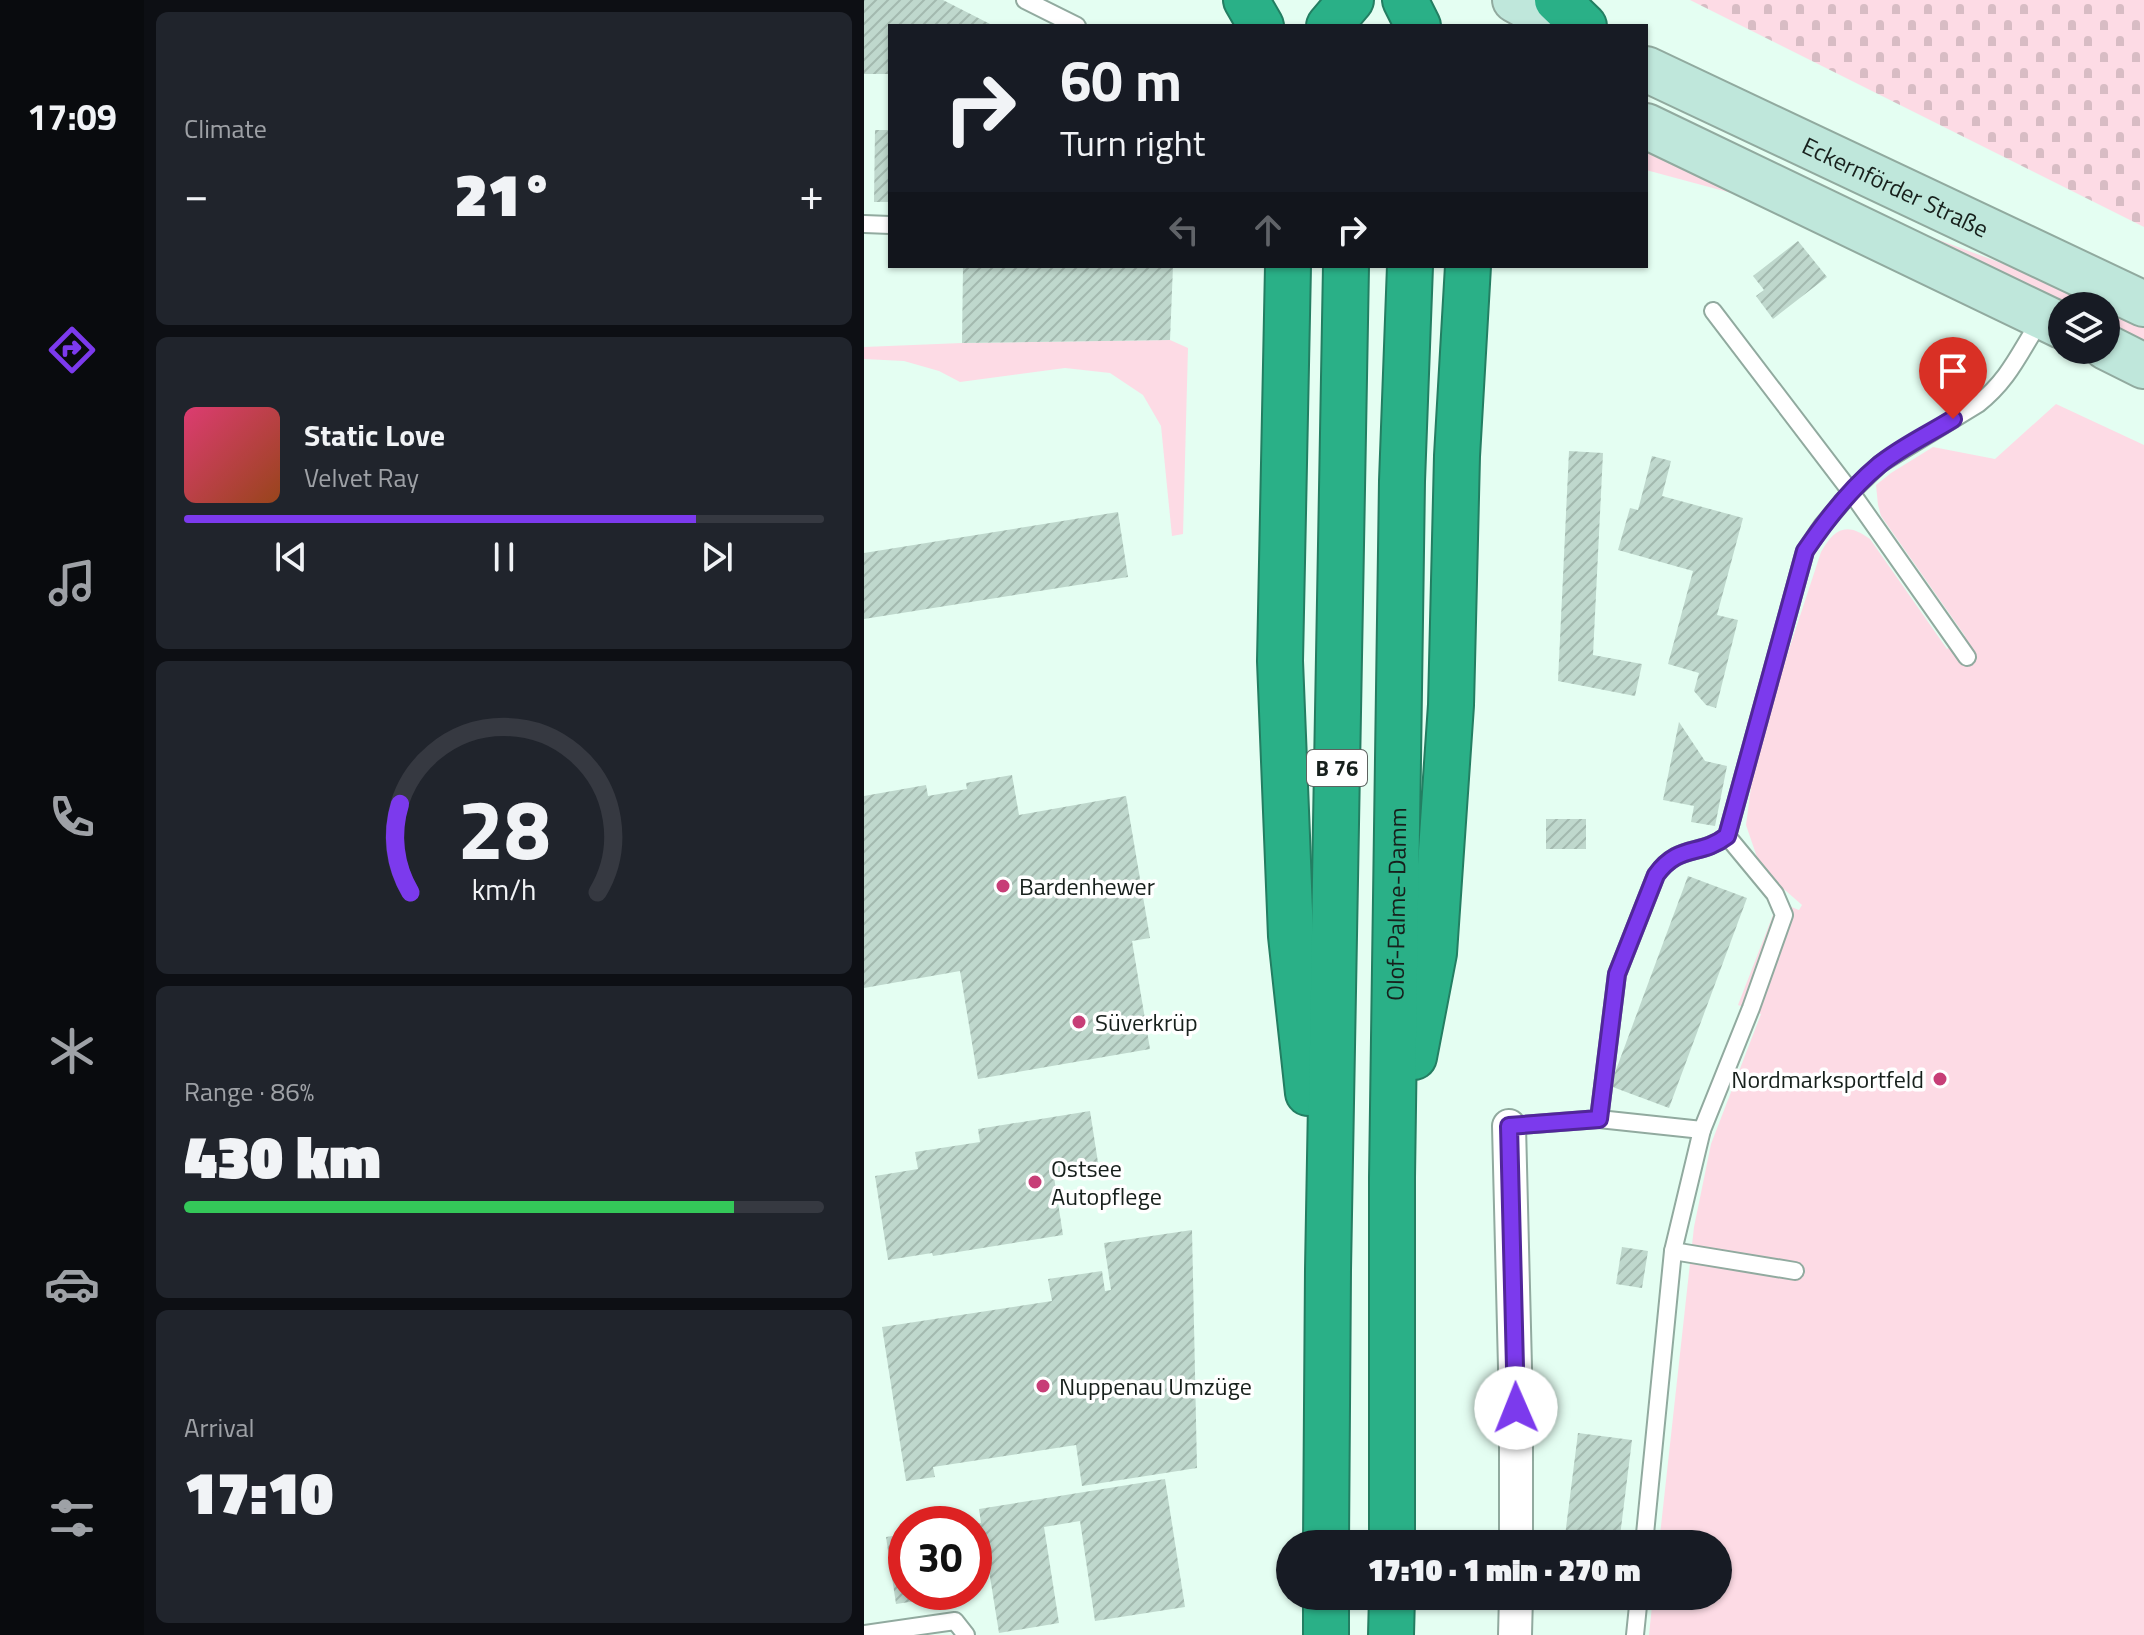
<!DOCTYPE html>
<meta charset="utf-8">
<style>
body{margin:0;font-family:"Titillium Web",sans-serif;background:#20242c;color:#f1f3f6;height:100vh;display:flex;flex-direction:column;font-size:30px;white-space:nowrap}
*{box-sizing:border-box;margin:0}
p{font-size:26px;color:#9ea1a6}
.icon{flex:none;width:44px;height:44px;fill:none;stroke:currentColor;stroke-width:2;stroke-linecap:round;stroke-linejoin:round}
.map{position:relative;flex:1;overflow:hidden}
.sheet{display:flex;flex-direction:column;gap:12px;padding:12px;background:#0d0f14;width:720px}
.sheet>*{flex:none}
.banner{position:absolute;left:24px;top:24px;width:760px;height:244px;border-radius:0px;box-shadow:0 2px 6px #0004;background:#171b24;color:#f1f3f6;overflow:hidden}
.controls{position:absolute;left:1184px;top:292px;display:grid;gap:16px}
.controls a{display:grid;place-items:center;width:72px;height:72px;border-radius:50%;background:#171b24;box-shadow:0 2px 6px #0004;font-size:40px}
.speed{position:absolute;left:24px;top:1506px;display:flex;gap:16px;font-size:40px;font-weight:700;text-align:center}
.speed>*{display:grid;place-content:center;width:104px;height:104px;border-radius:50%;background:#171b24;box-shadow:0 2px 6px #0004;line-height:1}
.speed .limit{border:12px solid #d22;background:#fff;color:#111}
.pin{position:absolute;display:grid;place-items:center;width:68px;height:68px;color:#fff;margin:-82px -34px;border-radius:50% 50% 50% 0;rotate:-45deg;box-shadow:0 0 8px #0007}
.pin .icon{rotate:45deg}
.me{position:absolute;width:88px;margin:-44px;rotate:359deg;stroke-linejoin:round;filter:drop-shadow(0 0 6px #0008)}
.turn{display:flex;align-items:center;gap:28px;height:168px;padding:0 40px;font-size:36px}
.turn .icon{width:104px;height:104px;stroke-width:2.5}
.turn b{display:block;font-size:56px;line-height:68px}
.lanes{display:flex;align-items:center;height:76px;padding:0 40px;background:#0003;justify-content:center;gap:40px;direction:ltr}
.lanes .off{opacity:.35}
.big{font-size:60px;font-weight:800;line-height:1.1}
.sheet .card{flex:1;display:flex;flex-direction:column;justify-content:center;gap:12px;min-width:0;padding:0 28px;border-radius:12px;background:#20242c}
.sheet .dial{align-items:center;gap:0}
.dial svg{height:208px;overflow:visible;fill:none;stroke:#363941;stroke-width:7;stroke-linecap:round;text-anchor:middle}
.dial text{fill:#f1f3f6;stroke:none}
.song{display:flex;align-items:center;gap:24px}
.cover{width:96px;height:96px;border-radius:12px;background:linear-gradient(135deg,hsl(340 70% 55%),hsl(20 70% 35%))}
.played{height:8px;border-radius:4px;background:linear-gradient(90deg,#7c3aed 80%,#363941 80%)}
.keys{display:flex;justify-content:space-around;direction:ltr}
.heat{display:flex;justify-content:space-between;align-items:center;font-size:44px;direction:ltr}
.charge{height:12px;border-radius:6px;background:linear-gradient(90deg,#34c759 86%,#363941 0)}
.trip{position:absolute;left:412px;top:1530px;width:456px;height:80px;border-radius:40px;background:#171b24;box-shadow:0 2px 6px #0004;font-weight:800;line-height:80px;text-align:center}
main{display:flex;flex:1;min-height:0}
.dock{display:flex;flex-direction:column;width:144px;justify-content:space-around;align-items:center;background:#090b0e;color:#9ea1a6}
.dock .icon{width:56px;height:56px}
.dock .on{color:#7c3aed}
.dock b{font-size:36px;color:#f1f3f6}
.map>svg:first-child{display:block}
</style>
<main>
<nav class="dock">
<b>17:09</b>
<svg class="icon on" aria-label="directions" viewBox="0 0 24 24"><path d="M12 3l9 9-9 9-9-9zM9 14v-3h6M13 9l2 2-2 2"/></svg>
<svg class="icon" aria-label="music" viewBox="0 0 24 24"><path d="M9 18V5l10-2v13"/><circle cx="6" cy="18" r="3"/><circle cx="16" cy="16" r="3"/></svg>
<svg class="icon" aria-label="phone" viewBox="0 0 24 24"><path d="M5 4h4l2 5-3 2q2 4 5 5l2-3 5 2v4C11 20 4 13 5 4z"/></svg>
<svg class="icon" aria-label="climate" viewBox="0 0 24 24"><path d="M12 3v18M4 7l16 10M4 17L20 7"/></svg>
<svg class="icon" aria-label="car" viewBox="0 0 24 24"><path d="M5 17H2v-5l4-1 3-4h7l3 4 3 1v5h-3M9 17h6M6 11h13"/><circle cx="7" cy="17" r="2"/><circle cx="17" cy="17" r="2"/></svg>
<svg class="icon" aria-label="filters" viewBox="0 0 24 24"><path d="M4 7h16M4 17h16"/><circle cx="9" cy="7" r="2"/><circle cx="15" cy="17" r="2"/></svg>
</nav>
<section class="sheet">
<div class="card"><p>Climate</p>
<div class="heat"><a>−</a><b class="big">21°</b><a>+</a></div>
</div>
<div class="card">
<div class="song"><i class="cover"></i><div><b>Static Love</b><p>Velvet Ray</p></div></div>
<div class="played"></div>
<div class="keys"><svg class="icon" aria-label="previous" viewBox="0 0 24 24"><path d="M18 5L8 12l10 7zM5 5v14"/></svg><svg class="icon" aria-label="pause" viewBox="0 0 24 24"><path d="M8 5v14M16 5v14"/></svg><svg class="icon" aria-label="next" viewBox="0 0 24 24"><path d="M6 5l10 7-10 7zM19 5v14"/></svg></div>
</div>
<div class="card dial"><svg viewBox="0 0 100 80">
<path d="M14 69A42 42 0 1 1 86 69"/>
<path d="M14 69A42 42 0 0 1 10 35" stroke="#7c3aed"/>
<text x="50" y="56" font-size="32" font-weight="700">28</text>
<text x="50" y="72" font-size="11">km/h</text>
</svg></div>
<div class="card"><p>Range · 86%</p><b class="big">430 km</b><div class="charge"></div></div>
<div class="card"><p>Arrival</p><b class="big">17:10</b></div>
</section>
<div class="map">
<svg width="1280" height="1635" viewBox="0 0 1280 1635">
<defs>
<pattern id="cemetery-stones" width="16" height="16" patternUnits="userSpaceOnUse" patternTransform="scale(2)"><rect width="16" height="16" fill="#fddbe5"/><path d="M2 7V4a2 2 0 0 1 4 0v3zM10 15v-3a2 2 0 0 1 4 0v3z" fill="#d8bcc4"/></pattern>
<pattern id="building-hatch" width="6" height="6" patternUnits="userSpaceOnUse" patternTransform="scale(2)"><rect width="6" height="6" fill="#bfd8cd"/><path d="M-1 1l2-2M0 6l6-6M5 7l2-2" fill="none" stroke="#a3b9af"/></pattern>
</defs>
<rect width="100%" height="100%" fill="#e4fef2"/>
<!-- grass -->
<g fill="#fddbe5">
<path d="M782 101 1021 220 1202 287 1242 306H1198L782 110Z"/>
<path d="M782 147 872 190 871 194 782 170Z"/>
<path d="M1242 306 1280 325V351L1242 333Z"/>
<path d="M306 340 324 348 319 534 308 536 297 426 279 395 246 373 201 368 96 382 75 371 40 361 0 359V347L98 343Z"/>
<path d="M1192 404 1280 445V1635H785L789 1596H854V1544H795L830 1227 847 1144 897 1014 874 1005 914 902 935 910 938 905 897 869 882 825 892 750 957 552C970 529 982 521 1006 539L1083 649 1101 636 1017 516 1014 505 1012 485 1027 473 1069 447 1131 459Z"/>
</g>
<!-- cemetery -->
<path fill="url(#cemetery-stones)" d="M826 0H1280V227Z"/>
<!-- building -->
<g fill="url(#building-hatch)">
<path d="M0 0H79L130 26H26V74H0Z"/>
<path d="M11 130H26V202H10Z"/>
<path d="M934 241 963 277 909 319 892 296 900 290 889 276Z"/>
<path d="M99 266H309L306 340 98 343Z"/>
<path d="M705 451 739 453 729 655 778 664 771 696 694 681Z"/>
<path d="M788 456 807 461 798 496 879 518 853 615 874 620 852 708 842 705 830 691 835 673 804 664 829 571 754 550 766 508 774 510Z"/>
<path d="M254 512 264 577 0 619V553Z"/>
<path d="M815 722 841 761 863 766 851 826 827 822 830 806 799 800Z"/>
<path d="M148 775 155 815 262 796 286 938 268 941 286 1049 114 1079 96 971 0 988V796L62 785 64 796 103 789 102 783Z"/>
<rect x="682" y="819" width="40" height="30"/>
<path d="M824 876 883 898 805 1108 746 1086Z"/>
<path d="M226 1111 235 1169 190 1177 199 1235 69 1256 68 1253 24 1260 11 1176 54 1169 51 1152 116 1142 114 1129Z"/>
<path d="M328 1230 333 1468 218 1486 212 1445 69 1467 71 1477 42 1481 18 1327 188 1301 184 1279 238 1271 241 1291 247 1290 240 1243Z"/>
<path d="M758 1247 784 1251 778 1288 752 1284Z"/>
<path d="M714 1433 768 1440 755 1544H700Z"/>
<path d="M301 1479 321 1607 231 1621 216 1521 180 1527 195 1623 135 1633 123 1558 110 1560V1524L117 1523 115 1509Z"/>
<path d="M42 1534V1592H79V1597L32 1604 22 1537Z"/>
</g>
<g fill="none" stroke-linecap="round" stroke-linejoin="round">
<defs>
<g id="lane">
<path d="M161 0 213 26"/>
<path d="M0 224 26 225"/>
<path d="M849 311 987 492 1103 657"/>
<path d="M735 1119 838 1130 887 1008 920 915 911 894 863 836"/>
<path d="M645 1126 735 1119 753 974 792 875C815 843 835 857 863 836L941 551 958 526 987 492 1016 464 1114 404C1146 379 1156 351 1178 318"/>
<path d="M809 1251 931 1271"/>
<path d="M780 1544 809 1251 838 1130"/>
<path d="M0 1634 91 1621 102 1635"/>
<path d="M771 1635 775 1596"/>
</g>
<g id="street">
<path d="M645 1126 652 1408V1544"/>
<path d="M651 1635 652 1596"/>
</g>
<g id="secondary">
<path d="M651 0 699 26"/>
<path id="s1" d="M782 69 1280 304"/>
<path d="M782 126 1198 326"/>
<path d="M1242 347 1280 366"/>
</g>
<g id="highway">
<path d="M382 0 397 26"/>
<path d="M541 0 554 26"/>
<path d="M693 0 720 26"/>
<path d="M465 26 487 0"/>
<path d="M424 266 416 661 427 936 444 1093"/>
<path d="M550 1057 570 953 587 705 593 456 604 266"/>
<path d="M462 1544 464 1270 482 266"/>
<path id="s2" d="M528 1544V1177L538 481 546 266"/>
<path d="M462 1635V1596"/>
<path d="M527 1635 528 1596"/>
</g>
</defs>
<!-- lane casing -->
<use href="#lane" stroke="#91aa9f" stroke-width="20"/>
<!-- street casing -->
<use href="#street" stroke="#91aa9f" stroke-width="36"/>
<!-- secondary casing -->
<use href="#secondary" stroke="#91aa9f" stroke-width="48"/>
<!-- highway casing -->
<use href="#highway" stroke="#237e62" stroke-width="48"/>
<!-- lane -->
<use href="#lane" stroke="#fff" stroke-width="16"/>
<!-- street -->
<use href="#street" stroke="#fff" stroke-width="32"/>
<!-- secondary -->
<use href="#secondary" stroke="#bfe7db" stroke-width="44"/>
<!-- highway -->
<use href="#highway" stroke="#2ab087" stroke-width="44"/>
</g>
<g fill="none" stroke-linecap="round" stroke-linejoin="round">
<defs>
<path id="route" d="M652 1408 645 1126 735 1119 753 974 792 875C815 843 836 857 863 836L941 551C962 520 986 489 1015 465 1037 447 1065 434 1089 419"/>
</defs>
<!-- route casing -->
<use href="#route" stroke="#51269a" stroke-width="20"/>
<!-- route -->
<use href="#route" stroke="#7c3aed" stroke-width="14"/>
</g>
<!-- markers -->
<g fill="#c73e77" stroke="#fff" stroke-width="3">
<circle cx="139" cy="886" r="8"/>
<circle cx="215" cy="1022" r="8"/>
<circle cx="1076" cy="1079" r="8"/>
<circle cx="171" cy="1182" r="8"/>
<circle cx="179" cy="1386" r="8"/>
</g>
<g text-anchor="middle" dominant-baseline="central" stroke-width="7" stroke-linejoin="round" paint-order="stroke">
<!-- shield labels -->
<rect fill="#fff" stroke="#5d6360" stroke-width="2" x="443" y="750" width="60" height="36" rx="6"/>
<g font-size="22" font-weight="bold" fill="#17201c">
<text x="473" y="768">B 76</text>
</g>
<!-- street labels -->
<g font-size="24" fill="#17201c" stroke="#fff">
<text stroke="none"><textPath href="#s1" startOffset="276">Eckernförder Straße</textPath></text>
<text stroke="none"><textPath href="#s2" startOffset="640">Olof-Palme-Damm</textPath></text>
</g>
<!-- poi labels -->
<g font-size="24" fill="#17201c" stroke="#fff" text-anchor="start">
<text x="155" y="886">Bardenhewer</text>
<text x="231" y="1022">Süverkrüp</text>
<text x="1060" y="1079" text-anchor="end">Nordmarksportfeld</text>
<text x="187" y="1168">Ostsee<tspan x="187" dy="28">Autopflege</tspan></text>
<text x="195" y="1386">Nuppenau Umzüge</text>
</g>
</g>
</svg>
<div class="controls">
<a><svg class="icon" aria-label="layers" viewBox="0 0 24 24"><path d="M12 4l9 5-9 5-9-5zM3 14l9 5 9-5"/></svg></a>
</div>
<div class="speed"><div class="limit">30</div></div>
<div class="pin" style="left:1089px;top:419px;background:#d93025"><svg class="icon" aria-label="arrive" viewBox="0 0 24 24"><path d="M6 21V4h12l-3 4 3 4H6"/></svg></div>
<svg class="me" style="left:652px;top:1408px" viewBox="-20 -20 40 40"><circle r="19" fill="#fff"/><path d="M0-13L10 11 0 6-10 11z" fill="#7c3aed"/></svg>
<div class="trip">17:10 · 1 min · 270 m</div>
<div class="banner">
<div class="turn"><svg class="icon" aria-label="right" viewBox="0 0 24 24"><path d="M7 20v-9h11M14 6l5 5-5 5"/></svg><div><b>60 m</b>Turn right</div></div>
<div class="lanes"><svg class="icon off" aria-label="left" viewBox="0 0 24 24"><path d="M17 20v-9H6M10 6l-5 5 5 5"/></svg><svg class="icon off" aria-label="ahead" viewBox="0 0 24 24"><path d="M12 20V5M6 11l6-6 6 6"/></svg><svg class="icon" aria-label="right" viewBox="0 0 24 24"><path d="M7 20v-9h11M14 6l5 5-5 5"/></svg></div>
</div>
</div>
</main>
